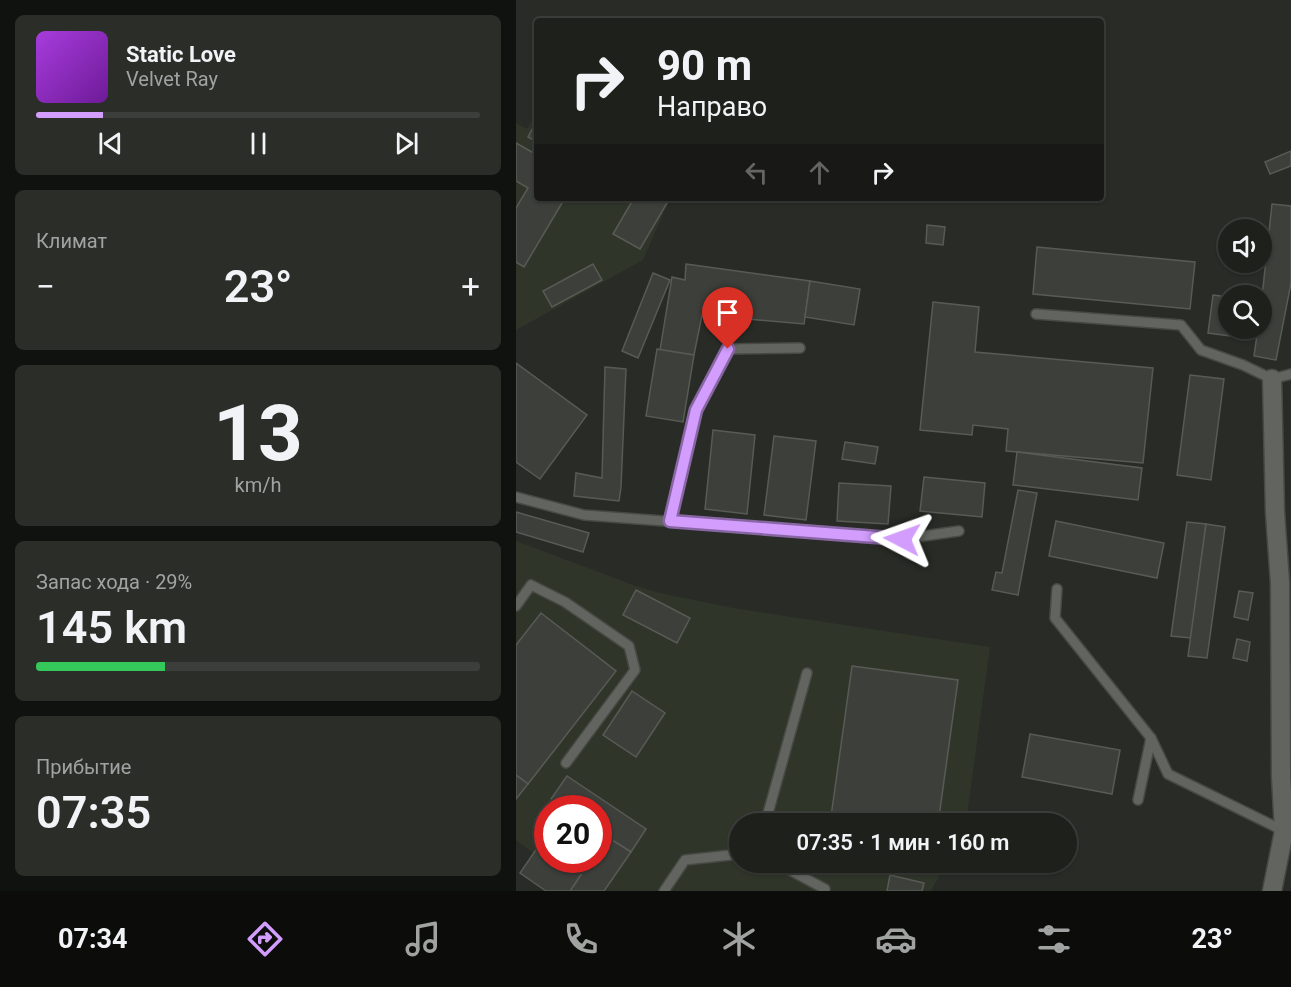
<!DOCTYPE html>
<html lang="ru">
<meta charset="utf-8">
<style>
body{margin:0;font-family:Roboto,sans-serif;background:#2b2d29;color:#f1f3f6;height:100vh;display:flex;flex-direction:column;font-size:22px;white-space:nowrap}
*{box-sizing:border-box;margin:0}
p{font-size:20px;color:#a1a3a3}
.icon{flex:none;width:33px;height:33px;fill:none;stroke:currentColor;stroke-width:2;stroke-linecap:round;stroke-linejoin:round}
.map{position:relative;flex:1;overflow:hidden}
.drawer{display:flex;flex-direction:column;gap:15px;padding:15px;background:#10120f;width:516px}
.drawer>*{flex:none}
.top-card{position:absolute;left:18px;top:18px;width:570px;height:183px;border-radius:6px;box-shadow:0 2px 4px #0004,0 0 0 2px #3c3e3b;background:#1e201c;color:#f1f3f6;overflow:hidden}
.buttons{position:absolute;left:702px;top:219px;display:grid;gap:12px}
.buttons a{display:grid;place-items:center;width:54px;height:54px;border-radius:50%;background:#1e201c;box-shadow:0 2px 4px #0004,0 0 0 2px #3c3e3b;font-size:30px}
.speed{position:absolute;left:18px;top:795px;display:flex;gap:12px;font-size:30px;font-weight:700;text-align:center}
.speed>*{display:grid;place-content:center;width:78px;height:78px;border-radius:50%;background:#1e201c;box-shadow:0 2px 4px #0004,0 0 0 2px #3c3e3b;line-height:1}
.speed .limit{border:9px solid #d22;background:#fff;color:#111}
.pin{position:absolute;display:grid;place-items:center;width:51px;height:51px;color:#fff;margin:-62px -26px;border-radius:50% 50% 50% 0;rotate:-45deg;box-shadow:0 0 6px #0007}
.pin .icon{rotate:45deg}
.me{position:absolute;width:66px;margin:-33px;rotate:274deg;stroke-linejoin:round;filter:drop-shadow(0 0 4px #0008)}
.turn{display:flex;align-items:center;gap:21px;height:126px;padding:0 24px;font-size:27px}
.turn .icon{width:78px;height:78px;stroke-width:2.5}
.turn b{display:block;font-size:42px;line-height:51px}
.lanes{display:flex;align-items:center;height:57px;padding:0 24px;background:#0003;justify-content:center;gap:30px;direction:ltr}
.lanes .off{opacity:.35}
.big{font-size:45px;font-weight:600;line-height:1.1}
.drawer .card{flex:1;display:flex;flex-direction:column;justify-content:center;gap:9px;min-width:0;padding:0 21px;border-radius:9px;background:#2b2d29}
.drawer .dial{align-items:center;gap:0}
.dial b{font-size:78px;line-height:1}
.song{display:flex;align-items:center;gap:18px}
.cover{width:72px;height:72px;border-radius:9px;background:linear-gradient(135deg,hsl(280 70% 55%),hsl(280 70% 35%))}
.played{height:6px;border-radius:3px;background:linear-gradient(90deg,#d29dfd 15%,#3c3e3b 15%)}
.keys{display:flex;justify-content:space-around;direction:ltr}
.heat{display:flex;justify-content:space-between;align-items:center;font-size:33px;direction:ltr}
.charge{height:9px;border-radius:4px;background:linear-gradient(90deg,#34c759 29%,#3c3e3b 0)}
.trip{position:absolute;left:213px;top:813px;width:348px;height:60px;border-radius:30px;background:#1e201c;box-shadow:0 2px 4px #0004,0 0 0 2px #3c3e3b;font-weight:600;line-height:60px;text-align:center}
.tabs{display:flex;height:96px;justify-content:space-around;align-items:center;background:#0c0d0b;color:#a1a3a3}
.tabs .icon{width:42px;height:42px}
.tabs .selected{color:#d29dfd}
.tabs b{font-size:27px;color:#f1f3f6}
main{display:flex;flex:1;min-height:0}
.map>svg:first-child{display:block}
</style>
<main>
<section class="drawer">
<div class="card">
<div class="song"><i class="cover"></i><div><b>Static Love</b><p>Velvet Ray</p></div></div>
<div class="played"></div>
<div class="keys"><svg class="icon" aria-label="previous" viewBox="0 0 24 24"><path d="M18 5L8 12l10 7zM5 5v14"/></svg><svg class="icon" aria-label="pause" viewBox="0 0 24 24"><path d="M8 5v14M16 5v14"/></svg><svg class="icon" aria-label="next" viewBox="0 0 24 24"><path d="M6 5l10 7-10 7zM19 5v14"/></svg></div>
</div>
<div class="card"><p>Климат</p>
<div class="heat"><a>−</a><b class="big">23°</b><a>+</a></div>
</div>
<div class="card dial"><b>13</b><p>km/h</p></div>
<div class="card"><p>Запас хода · 29%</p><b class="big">145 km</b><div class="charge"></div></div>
<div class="card"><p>Прибытие</p><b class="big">07:35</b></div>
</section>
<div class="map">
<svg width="775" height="891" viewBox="0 0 775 891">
<rect width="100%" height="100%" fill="#282b26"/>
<!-- built -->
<g fill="#30352a" fill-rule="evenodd">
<path d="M16 120 21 123V198H154L127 260 0 330V123L11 129Z"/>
<path d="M0 541 117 585 144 593 217 608 474 647 450 823 224 824V862L430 863 415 891H30L4 873 17 853 0 840ZM32 808H82V860H32Z"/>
</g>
<!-- building -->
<g fill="#3d403a" stroke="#585b55" stroke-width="1.5">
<path d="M19 124 21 125V142L12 137Z"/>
<path d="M0 143 21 155V198H49L8 267 0 262V208L12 188 0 181Z"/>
<path d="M775 151V166L754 174 749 162Z"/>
<path d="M118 198H154L124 249 97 234Z"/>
<path d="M756 204 775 206V283L760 360 738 356 742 328H746V297Z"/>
<path d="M411 225 429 227 427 245 410 243Z"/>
<path d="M521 247 679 262 674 309 517 294Z"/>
<path d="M77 264 86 280 36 307 27 291Z"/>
<path d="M170 264 294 281 288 324 186 315 178 355 144 350 156 277 169 280Z"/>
<path d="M137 273 154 280 122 358 106 351Z"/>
<path d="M294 281 344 289 338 325 289 317Z"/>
<path d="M697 295 712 297V328H715L714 336 692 333Z"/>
<path d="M417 302 463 307 459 352 637 368 627 463 490 451 492 429 457 425 456 435 404 430Z"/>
<path d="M141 349 178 355 167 422 130 416Z"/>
<path d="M0 363 71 415 24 479 0 462Z"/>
<path d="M89 367 110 369 105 487 103 501 58 496 60 473 86 478Z"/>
<path d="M674 375 708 379 695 480 661 475Z"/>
<path d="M197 430 239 435 231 514 189 509Z"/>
<path d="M258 436 300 441 290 520 248 515Z"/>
<path d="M329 442 362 447 359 464 326 459Z"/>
<path d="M501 452 626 468 622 500 497 485Z"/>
<path d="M408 477 469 483 466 517 404 511Z"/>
<path d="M323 483 375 486 372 524 321 521Z"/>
<path d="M502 490 521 493 502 595 476 590 480 572 486 573Z"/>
<path d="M0 512 73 533 67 552 0 532Z"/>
<path d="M540 521 648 543 641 578 533 556Z"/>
<path d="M671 522 690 524 675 638 655 636Z"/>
<path d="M690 524 709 527 691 658 672 656Z"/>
<path d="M120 590 174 618 161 643 107 615Z"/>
<path d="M723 591 737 593 732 620 718 617Z"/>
<path d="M25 613 100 671 12 784 0 775V645Z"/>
<path d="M721 639 734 642 731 661 717 658Z"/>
<path d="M336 666 442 680 422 824H314Z"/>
<path d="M116 691 149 713 120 757 87 735Z"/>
<path d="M514 734 604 750 596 794 506 777Z"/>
<path d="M0 775 12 784 0 799Z"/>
<path d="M51 776 130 829 115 852 82 831V808H49L35 799Z"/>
<path d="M90 836 115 852 88 891H54L75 860H82V848Z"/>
<path d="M28 838 32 841V860H59L70 867 54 891H30L4 873Z"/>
<path d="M374 875 408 883 406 891H371Z"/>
</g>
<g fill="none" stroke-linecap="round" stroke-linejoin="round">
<defs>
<g id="lane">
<path d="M520 314 665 325 685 350 727 365 756 379 775 374"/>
<path d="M0 497 68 515 386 539 443 531"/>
<path d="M154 521 180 409 212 349 284 348"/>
<path d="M541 589 539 618 635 738 652 774 768 831"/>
<path d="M0 606 15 585 49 602 113 646 119 670 50 763"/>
<path d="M622 800 635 738"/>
<path d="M249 824 291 673"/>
<path d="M259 862 309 889"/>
<path d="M148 891 169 860 224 854"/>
</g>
<path id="street" d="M756 891 768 831 765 776 764 583 759 512 756 379"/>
</defs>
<!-- lane casing -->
<use href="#lane" stroke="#474945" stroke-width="12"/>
<!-- street casing -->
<use href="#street" stroke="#474945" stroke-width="21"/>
<!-- lane -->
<use href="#lane" stroke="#62655f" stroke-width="9"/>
<!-- street -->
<use href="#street" stroke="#62655f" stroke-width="18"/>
</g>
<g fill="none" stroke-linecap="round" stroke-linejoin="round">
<defs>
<path id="route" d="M212 349 180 410 154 521 386 539"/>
</defs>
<!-- route casing -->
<use href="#route" stroke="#8866a4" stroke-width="15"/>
<!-- route -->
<use href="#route" stroke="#d29dfd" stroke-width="10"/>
</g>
</svg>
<div class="buttons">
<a><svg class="icon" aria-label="sound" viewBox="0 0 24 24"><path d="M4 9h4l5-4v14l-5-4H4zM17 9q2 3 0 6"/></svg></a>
<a><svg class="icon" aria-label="search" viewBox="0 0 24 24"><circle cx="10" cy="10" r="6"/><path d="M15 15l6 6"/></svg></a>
</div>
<div class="speed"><div class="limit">20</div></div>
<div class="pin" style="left:212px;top:349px;background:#d93025"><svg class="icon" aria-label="arrive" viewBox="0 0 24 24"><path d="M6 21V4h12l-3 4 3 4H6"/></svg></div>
<svg class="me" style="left:386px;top:539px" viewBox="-20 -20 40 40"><path d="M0-17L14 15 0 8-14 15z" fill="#d29dfd" stroke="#fff" stroke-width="4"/></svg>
<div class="trip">07:35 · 1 мин · 160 m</div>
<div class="top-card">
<div class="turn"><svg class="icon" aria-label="right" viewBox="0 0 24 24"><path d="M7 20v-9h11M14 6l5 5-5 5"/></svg><div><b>90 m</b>Направо</div></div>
<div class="lanes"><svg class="icon off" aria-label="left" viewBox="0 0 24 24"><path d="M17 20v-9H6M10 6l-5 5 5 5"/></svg><svg class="icon off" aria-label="ahead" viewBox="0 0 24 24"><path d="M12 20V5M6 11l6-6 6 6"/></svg><svg class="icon" aria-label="right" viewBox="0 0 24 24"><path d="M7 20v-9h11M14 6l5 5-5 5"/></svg></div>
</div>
</div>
</main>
<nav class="tabs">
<b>07:34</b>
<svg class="icon selected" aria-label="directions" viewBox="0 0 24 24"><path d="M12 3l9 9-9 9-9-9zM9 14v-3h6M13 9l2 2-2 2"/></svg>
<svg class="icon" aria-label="music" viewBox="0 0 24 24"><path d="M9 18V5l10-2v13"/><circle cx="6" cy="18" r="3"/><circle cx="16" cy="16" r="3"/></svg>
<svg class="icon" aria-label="phone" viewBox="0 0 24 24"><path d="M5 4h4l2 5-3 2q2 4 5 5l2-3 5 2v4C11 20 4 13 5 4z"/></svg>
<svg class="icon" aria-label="climate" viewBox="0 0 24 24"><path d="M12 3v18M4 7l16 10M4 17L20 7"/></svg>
<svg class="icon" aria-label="car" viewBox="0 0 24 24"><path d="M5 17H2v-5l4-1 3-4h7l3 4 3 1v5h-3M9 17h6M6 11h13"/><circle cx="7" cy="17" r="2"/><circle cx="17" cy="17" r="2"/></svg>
<svg class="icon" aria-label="filters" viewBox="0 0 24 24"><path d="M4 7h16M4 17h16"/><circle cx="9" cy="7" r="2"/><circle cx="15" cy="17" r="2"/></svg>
<b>23°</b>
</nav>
